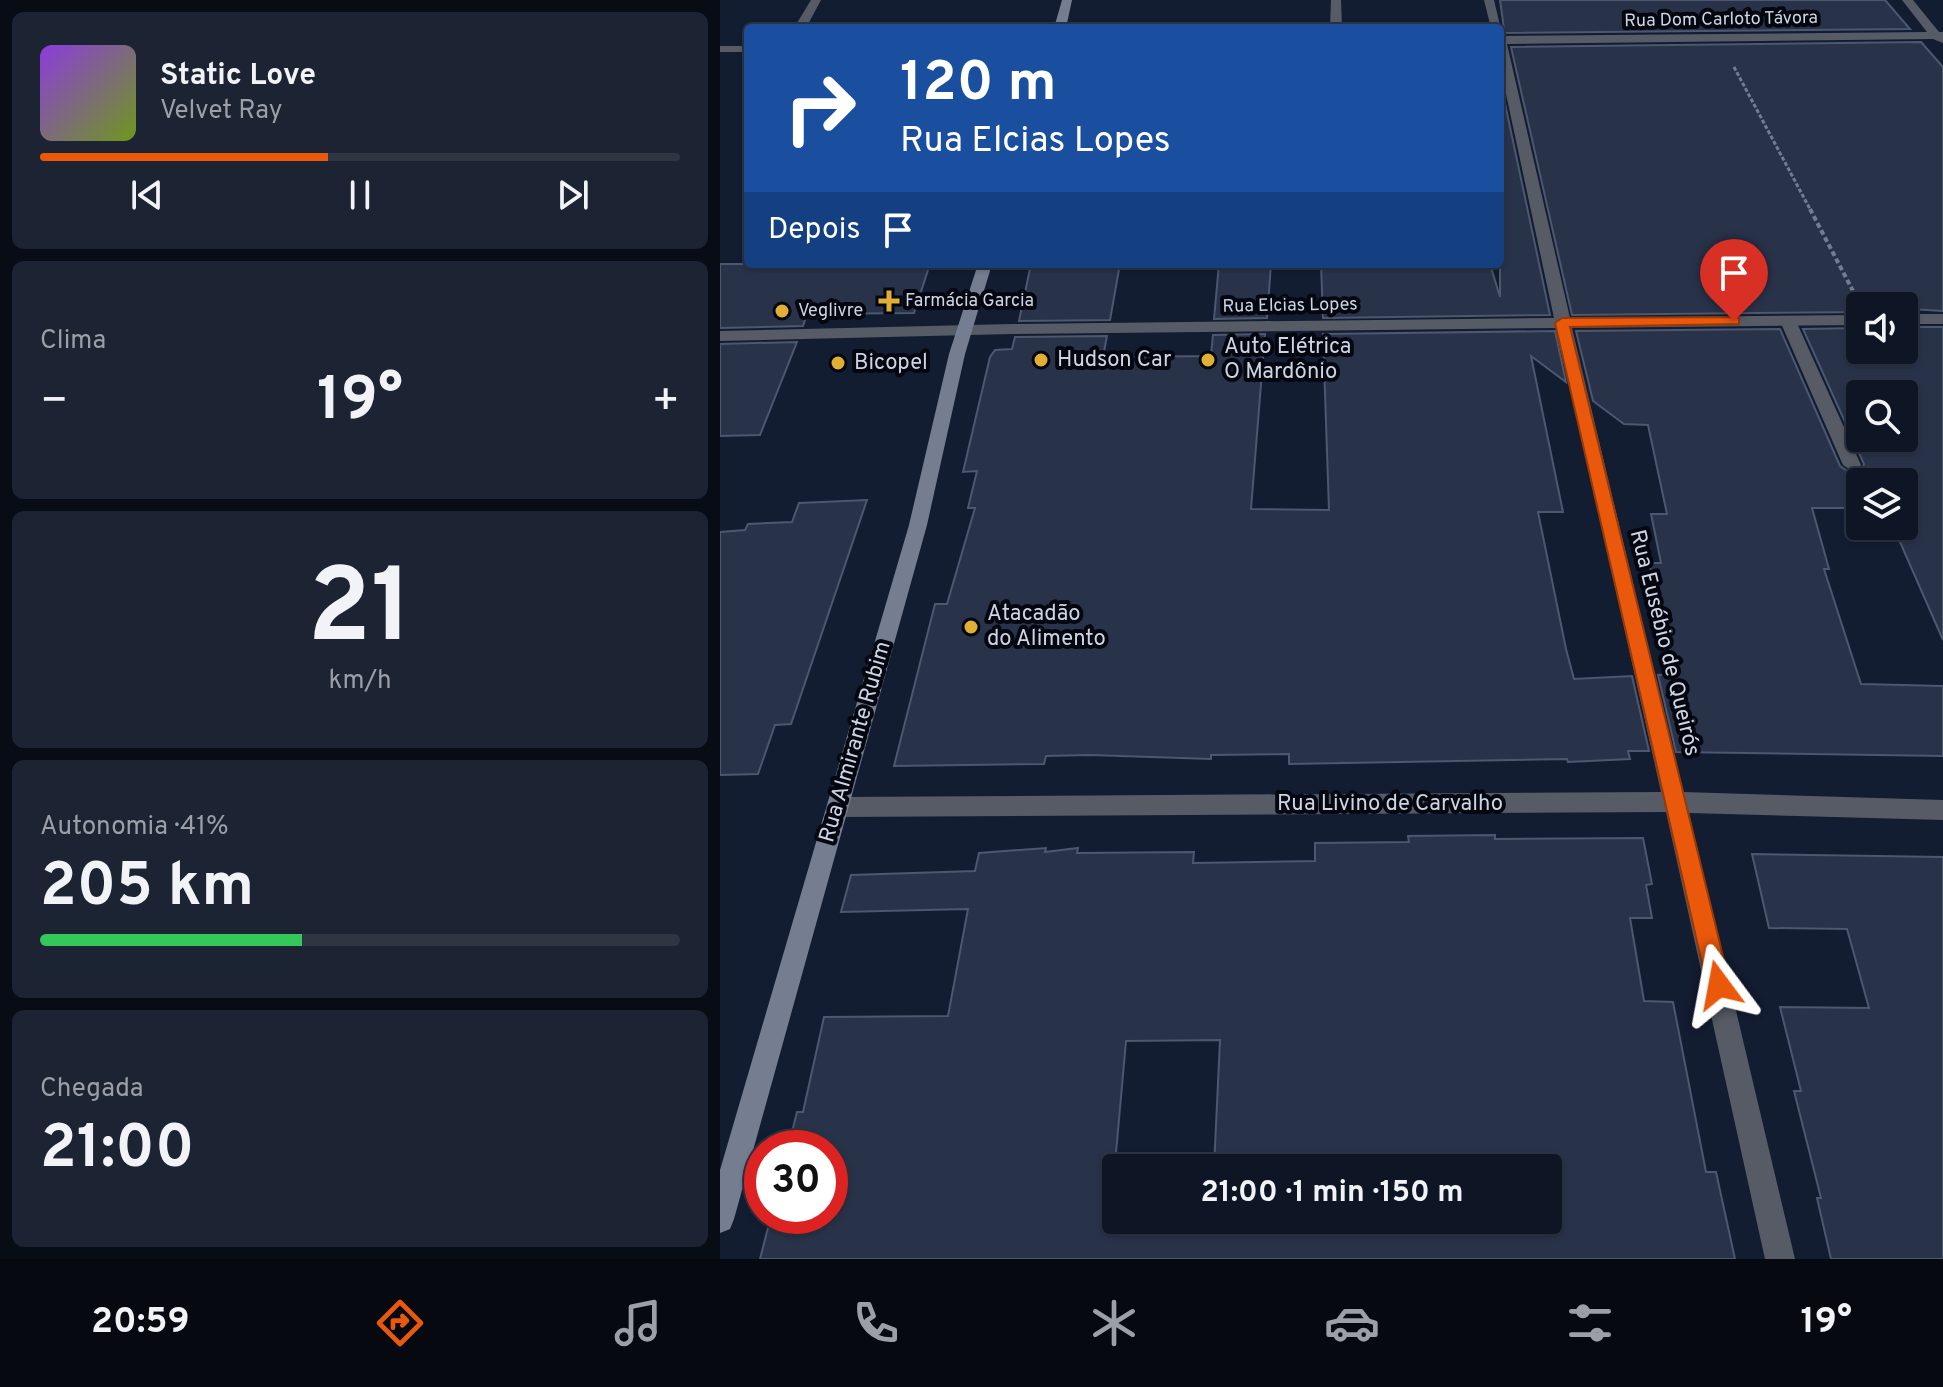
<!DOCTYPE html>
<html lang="pt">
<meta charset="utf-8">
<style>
body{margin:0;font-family:Overpass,sans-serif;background:#1c2332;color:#f1f3f6;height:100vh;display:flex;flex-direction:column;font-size:30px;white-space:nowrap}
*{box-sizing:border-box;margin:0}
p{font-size:26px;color:#9b9fa7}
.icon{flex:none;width:44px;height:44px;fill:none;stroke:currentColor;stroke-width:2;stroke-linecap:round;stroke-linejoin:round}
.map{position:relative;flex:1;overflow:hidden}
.side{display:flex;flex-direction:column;gap:12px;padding:12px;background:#080c15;width:720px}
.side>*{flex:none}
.hud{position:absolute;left:24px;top:24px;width:760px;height:244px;border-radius:8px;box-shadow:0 2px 6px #0004,0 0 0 2px #2e3543;background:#1a4fa0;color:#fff;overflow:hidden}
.fabs{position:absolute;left:1126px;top:292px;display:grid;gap:16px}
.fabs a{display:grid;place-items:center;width:72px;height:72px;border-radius:8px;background:#0e1626;box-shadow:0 2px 6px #0004,0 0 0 2px #2e3543;font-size:40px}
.speed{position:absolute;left:24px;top:1130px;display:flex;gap:16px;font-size:40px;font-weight:700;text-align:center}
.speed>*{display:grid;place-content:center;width:104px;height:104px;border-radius:50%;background:#0e1626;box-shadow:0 2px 6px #0004,0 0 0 2px #2e3543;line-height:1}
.speed .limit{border:12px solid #d22;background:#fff;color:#111}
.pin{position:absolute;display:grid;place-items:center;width:68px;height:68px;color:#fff;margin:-82px -34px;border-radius:50% 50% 50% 0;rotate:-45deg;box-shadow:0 0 8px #0007}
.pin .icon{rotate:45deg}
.me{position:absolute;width:88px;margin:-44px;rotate:347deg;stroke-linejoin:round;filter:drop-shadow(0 0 6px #0008)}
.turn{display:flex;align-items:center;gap:28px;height:168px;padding:0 24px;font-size:36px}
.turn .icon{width:104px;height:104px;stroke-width:2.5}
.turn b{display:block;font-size:56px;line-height:68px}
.then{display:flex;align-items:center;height:76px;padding:0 24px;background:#0003;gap:16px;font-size:30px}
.big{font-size:60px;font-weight:700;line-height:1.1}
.side .card{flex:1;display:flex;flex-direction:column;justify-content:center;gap:12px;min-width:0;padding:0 28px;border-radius:12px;background:#1c2332}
.side .dial{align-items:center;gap:0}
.dial b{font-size:104px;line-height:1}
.song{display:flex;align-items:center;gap:24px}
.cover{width:96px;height:96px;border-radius:12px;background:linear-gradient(135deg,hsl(270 70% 55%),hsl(80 70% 35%))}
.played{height:8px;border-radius:4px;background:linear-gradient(90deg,#ea580c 45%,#2e3543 45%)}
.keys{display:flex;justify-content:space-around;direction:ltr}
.heat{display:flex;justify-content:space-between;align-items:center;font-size:44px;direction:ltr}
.charge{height:12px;border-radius:6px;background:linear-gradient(90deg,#34c759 41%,#2e3543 0)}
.trip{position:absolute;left:382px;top:1154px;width:460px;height:80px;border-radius:8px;background:#0e1626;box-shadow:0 2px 6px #0004,0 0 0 2px #2e3543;font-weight:700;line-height:80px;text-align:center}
.tab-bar{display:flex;height:128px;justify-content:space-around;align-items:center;background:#06090f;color:#9b9fa7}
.tab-bar .icon{width:56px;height:56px}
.tab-bar .on{color:#ea580c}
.tab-bar b{font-size:36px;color:#f1f3f6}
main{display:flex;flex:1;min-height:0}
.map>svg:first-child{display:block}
</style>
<main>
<section class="side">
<div class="card">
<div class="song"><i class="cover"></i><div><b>Static Love</b><p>Velvet Ray</p></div></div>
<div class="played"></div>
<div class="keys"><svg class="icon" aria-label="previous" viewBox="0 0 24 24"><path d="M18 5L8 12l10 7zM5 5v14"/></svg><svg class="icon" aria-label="pause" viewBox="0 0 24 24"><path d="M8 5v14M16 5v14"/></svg><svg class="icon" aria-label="next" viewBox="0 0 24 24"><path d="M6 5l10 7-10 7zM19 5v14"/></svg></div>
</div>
<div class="card"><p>Clima</p>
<div class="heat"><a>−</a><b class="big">19°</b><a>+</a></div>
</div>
<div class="card dial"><b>21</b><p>km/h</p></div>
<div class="card"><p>Autonomia · 41%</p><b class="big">205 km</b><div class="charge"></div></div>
<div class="card"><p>Chegada</p><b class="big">21:00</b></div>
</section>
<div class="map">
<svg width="1223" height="1259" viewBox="0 0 1223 1259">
<rect width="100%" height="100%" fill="#131d32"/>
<!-- building -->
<g fill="#283249" stroke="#4c5770" stroke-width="2" fill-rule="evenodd">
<path d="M780 0H1165L1190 29 780 33 784 29Z"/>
<path d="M1201 42 1223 67V311L1140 306V312L852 315 791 47Z"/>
<path d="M780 80 830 315 603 318 601 264H770L780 297Z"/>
<path d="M0 264H210L194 313 87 314 83 326 0 328Z"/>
<path d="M311 264H400L390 320 299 321Z"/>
<path d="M499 264H551L547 318 494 319Z"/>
<path d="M1184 327H1223V640L1173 526H1184V482H1140V508H1092L1109 569H1104L1141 684 1223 686V756L956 752 938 675 955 674 929 563H941L931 514H947L928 425 904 424 873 401 856 331 1060 329 1120 466 1132 474 1141 472 1144 464 1083 329 1140 328V350H1184ZM1140 394H1184V438H1140Z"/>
<path d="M835 331 846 382 811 356 843 512H818L846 649 854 679 912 676 929 751H908L910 759 848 762 847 759 569 764V754L491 755V759L370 755 326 756 324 764 174 766 215 604H227L255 508H248L257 471 243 472 270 357 275 350 292 349 295 337 387 336 383 357 491 356 493 335 545 334 531 509 609 510 603 334Z"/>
<path d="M77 342 40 435 0 436V344Z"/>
<path d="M147 500 71 724 55 725 38 774 0 775V532L25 530 28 524 72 522 79 503Z"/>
<path d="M775 835V839L923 838 932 884 926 885 932 918H910L924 1001 953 1002 986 1172H996L1015 1259H40L51 1216H110V1148H68L77 1112H83L104 1017 228 1016 248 909 121 912 131 875 255 871 259 853 326 848 325 852 358 848 357 853 474 852 473 863 595 861V843L689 842 688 836ZM500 1040 494 1168H828V1220H390L406 1041Z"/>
<path d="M1032 854 1223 857V1259H1111L1097 1198H1101L1074 1091H1081L1060 1007 1149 1008 1127 929 1049 928Z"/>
</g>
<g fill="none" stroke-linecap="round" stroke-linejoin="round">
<!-- path-far1 -->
<path stroke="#747d8f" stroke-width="3" stroke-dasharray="4 2" stroke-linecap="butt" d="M1014 67 1091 211"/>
<!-- path -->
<path stroke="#747d8f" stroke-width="4" stroke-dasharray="5 3" stroke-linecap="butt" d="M1090 209 1133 291"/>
<!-- service -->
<g fill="#565b66" fill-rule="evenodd">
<path d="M611 0H621L622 28H610Z"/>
<path d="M1068 316 1076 321 1141 465 1138 470 1132 471 1123 465 1060 321Z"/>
</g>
<!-- minor -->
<g fill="#565b66" fill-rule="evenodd">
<path d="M91 0H101L86 28H74Z"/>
<path d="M764 0H774L781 30 771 28Z"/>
<path d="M1182 0H1193L1219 32H1223V43L1213 39 787 44 850 318 1140 315V325L852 328 963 792 1223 800V820L969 813 1075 1259H1045L946 812 118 817 110 814 107 807 110 800 118 797 941 792 837 328 292 334 0 341V331L292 324 834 318 780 66V36L1207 32Z"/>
<rect x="0" y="46" width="28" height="6"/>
<rect x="1184" y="314" width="39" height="10"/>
</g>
<!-- secondary -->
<g fill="#757e90" fill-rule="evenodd">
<path d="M342 0H352L346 28H334Z"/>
<path d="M258 264H272L245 354 207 525 14 1219 10 1229 0 1233V1170L189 525 229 354Z"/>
</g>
</g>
<!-- route -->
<path fill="#ea580c" stroke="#983908" stroke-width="2" d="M1014 317 1019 318V324L850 327 1010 985 1007 993 999 996 991 993 987 985 835 323 842 318Z"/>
<!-- markers -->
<g fill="#e1af34" stroke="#040710" stroke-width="3">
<path d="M165 289h8v8h8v8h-8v8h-8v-8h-8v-8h8z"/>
<circle cx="62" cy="311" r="8"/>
<circle cx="321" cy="360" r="8"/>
<circle cx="488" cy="360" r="8"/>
<circle cx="118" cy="363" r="8"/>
<circle cx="251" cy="627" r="8"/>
</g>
<g text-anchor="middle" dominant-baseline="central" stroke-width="8" stroke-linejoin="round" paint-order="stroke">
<!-- far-street labels -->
<g font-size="18" fill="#cdd4e3" stroke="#040710">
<text transform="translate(1001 20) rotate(-1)">Rua Dom Carloto Távora</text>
<text transform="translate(570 306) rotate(-1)">Rua Elcias Lopes</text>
</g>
<!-- far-poi labels -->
<g font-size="18" fill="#cdd4e3" stroke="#040710" text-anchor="start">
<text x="185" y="301">Farmácia Garcia</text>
<text x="78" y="311">Veglivre</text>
</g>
<!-- poi labels -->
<g font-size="22" fill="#cdd4e3" stroke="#040710" text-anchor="start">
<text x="504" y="347">Auto Elétrica<tspan x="504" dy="25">O Mardônio</tspan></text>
<text x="337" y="360">Hudson Car</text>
<text x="134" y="363">Bicopel</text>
<text x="267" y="614">Atacadão<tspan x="267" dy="25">do Alimento</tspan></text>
</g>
<!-- street labels -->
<g font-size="22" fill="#cdd4e3" stroke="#040710">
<text transform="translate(944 643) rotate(76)">Rua Eusébio de Queirós</text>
<text transform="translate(136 742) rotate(-74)">Rua Almirante Rubim</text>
<text x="670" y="804">Rua Livino de Carvalho</text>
</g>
</g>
</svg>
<div class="fabs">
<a><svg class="icon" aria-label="sound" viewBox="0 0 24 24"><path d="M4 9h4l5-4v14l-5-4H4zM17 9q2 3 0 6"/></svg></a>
<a><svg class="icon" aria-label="search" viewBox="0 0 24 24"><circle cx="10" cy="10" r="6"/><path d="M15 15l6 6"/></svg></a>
<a><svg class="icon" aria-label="layers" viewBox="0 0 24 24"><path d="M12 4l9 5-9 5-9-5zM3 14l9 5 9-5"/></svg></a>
</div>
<div class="speed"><div class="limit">30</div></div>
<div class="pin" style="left:1014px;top:321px;background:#d93025"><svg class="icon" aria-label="arrive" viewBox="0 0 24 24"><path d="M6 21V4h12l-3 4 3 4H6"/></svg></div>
<svg class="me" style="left:999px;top:985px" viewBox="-20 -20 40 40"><path d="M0-17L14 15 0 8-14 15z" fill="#ea580c" stroke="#fff" stroke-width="4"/></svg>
<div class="trip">21:00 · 1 min · 150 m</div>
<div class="hud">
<div class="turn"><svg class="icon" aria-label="right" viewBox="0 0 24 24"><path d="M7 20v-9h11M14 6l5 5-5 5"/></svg><div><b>120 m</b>Rua Elcias Lopes</div></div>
<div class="then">Depois<svg class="icon" aria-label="arrive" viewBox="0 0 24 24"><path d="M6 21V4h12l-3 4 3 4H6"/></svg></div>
</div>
</div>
</main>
<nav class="tab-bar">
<b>20:59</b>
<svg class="icon on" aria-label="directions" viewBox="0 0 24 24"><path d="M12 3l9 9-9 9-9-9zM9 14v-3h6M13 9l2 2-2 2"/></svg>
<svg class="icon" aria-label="music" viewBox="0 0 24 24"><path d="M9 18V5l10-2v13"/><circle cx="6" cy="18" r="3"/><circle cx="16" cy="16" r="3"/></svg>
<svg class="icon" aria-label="phone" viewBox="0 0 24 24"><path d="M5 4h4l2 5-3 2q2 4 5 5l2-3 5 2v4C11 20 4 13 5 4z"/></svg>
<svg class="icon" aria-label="climate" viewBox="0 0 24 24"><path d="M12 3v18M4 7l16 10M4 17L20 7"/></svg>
<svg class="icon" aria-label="car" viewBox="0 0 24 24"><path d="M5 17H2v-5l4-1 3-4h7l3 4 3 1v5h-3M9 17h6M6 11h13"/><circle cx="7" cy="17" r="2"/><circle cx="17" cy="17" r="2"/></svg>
<svg class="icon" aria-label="filters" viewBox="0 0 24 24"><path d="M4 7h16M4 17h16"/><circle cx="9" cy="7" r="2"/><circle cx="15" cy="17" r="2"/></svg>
<b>19°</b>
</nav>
